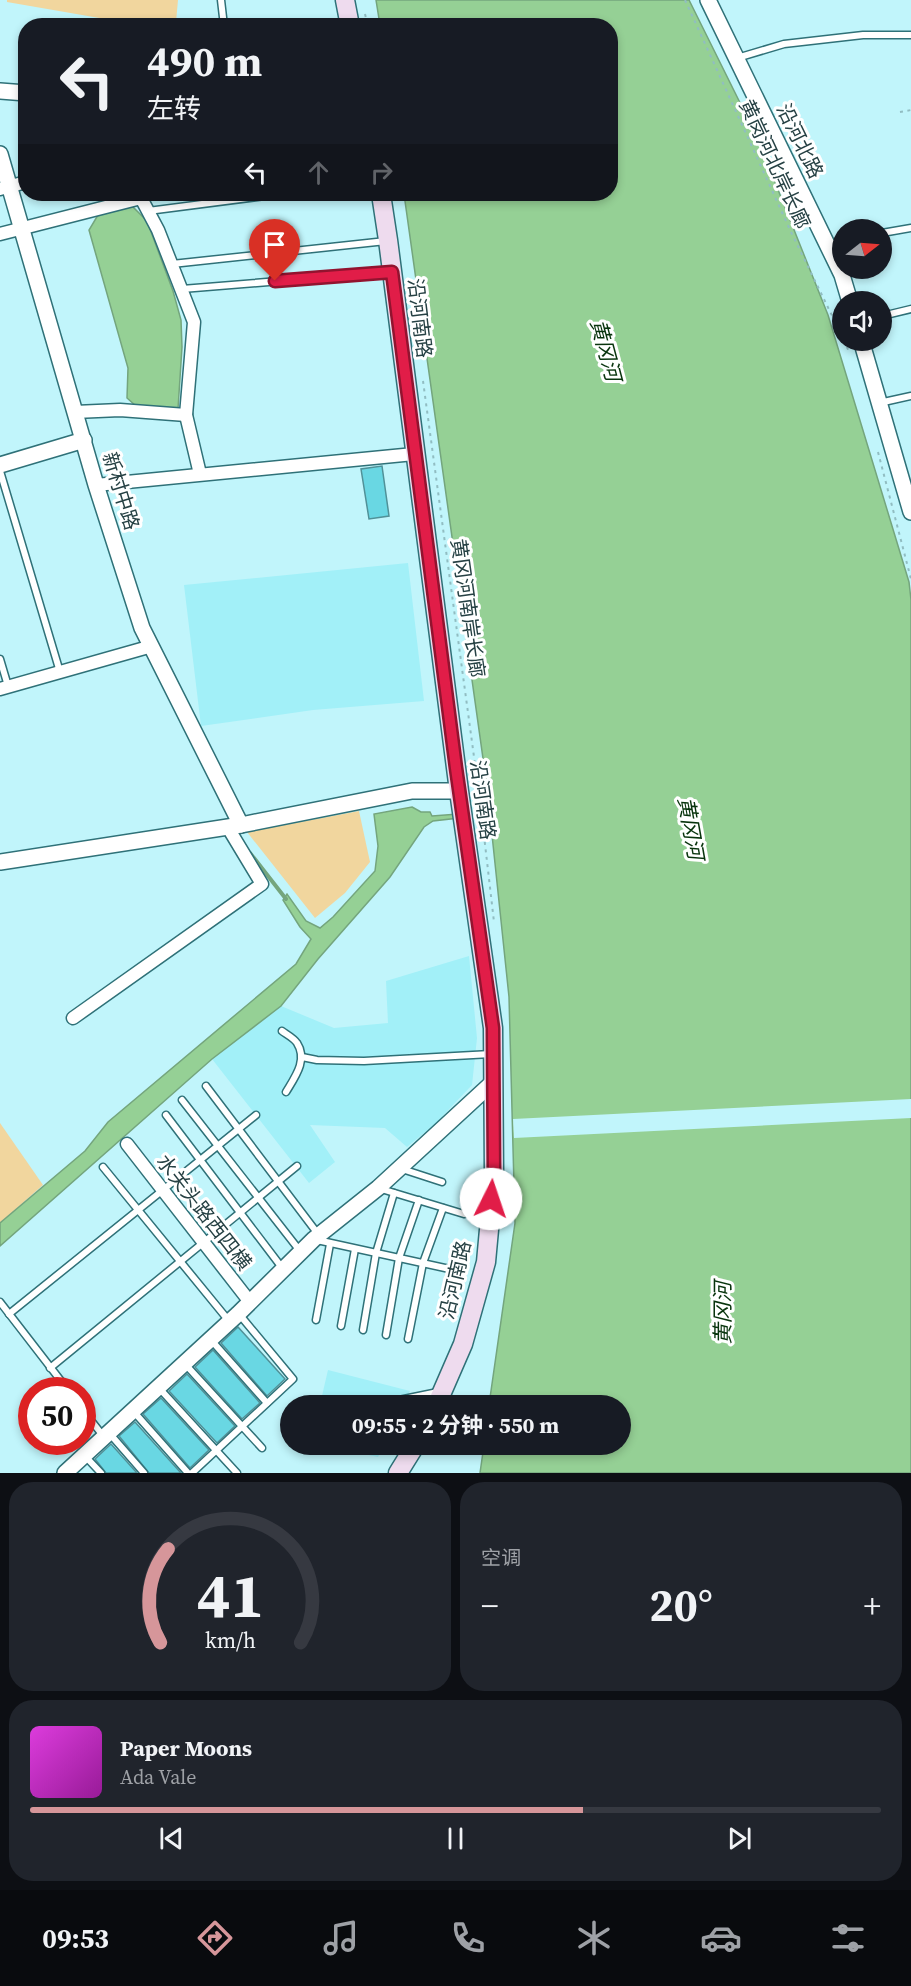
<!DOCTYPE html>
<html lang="zh">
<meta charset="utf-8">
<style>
body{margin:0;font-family:"Source Serif 4","Noto Sans SC",serif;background:#20242c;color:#f1f3f6;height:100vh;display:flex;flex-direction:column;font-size:22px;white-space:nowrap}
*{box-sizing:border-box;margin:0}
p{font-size:20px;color:#9ea1a6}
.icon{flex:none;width:33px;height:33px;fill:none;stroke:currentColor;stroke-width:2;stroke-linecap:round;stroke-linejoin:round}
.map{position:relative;height:1473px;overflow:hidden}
.panel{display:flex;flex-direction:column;gap:9px;padding:9px;background:#0d0f14;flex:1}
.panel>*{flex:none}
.banner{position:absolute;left:18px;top:18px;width:600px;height:183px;border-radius:24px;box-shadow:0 3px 9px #0003;background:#171b24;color:#f1f3f6;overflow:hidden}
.needle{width:39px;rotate:73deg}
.buttons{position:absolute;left:832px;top:219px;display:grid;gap:12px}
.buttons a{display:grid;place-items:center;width:60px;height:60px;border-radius:50%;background:#171b24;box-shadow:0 3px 9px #0003;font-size:30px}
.speed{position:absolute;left:18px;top:1377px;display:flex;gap:12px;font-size:30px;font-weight:700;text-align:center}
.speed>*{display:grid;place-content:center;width:78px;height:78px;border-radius:50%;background:#171b24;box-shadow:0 3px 9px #0003;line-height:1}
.speed .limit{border:9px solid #d22;background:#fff;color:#111}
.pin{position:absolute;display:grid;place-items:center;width:51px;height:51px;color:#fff;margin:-62px -26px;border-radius:50% 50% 50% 0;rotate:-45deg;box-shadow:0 0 6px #0007}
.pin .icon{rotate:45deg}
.me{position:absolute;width:66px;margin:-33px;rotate:4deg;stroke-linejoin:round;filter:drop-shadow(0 0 4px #0008)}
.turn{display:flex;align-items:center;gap:21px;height:126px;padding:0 30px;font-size:27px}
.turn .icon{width:78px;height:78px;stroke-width:2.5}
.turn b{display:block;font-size:42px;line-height:51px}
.lanes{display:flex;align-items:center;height:57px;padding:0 30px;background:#0003;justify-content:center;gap:30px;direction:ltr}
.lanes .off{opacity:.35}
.big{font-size:45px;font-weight:700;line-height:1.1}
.panel .card{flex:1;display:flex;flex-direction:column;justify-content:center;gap:9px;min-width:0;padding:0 21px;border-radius:24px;background:#20242c}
.panel .dial{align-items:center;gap:0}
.dial svg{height:156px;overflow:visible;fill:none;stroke:#363941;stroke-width:7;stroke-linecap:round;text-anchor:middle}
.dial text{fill:#f1f3f6;stroke:none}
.song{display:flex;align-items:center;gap:18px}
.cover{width:72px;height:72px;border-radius:9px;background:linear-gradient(135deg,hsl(300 70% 55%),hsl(300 70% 35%))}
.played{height:6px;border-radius:3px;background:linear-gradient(90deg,#d6969a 65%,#363941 65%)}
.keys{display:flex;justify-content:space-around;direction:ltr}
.heat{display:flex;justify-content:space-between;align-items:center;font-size:33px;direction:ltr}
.panel .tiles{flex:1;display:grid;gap:9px;grid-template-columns:1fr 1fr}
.card:last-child{grid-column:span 2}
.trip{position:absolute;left:280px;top:1395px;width:351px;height:60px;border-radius:30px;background:#171b24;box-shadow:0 3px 9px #0003;font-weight:700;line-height:60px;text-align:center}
.menu{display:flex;height:96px;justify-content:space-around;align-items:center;background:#090b0e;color:#9ea1a6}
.menu .icon{width:42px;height:42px}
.menu .selected{color:#d6969a}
.menu b{font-size:27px;color:#f1f3f6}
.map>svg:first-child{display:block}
</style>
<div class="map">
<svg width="911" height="1473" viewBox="0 0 911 1473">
<rect width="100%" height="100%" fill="#c1f5fb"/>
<!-- built -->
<g fill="#a2f0f8">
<path d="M408 563 424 701 313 710 201 726 184 585Z"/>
<path d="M469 956 477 1038 472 1085 435 1124 407 1147 385 1128 310 1125 335 1162 309 1183 212 1059 281 1006 334 1028 388 1023 386 981Z"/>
<path d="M328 1370 410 1391 403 1405H329L330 1402 321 1400Z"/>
<path d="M320 1445V1444L384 1445 378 1457Z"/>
</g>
<!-- green -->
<g fill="#f1d69e">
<path d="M7 0H178L176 22 134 24 7 2Z"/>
<path d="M359 811 370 862 345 893 315 918 247 832Z"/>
<path d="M0 1123 43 1185 0 1223Z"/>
</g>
<!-- water -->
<g fill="#95d095" stroke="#74a57d" stroke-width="1.5">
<path d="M376 0H689L757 137 828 315 909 582 911 600V1473H480L484 1445 621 1444V1406L489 1405 515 1223 509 997 487 787 404 194H610V26L380 25Z"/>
<path d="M132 206 147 221 173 291 181 320 182 347 178 409 136 406 127 398 128 368 89 230 98 215Z"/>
<path d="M412 807 421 812H430L432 816 458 814 459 818 433 821 424 827 390 877 318 959 281 1006 212 1059 0 1246V1223L85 1151 108 1122 296 964 311 939 300 927 283 900 287 894 306 921 320 928 333 917 375 871 378 846 374 814Z"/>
</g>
<!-- pier -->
<path fill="#c1f5fb" d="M911 1099V1118L514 1138 513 1119Z"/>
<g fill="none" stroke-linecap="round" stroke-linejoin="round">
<!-- stream -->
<path stroke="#74a57d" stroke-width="4" d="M250 853 286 899"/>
</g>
<!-- building -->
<g fill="#69d7e3" stroke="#509198" stroke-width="1.5">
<path d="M382 466 389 516 369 519 361 469Z"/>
<path d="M238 1327 285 1379 267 1396 221 1343Z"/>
<path d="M213 1350 260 1403 242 1419 195 1367Z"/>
<path d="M187 1374 235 1426 217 1443 169 1391Z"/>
<path d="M161 1398 209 1450 190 1468 143 1414Z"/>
<path d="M135 1422 181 1473H149L119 1436Z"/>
<path d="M111 1444 137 1473H106L95 1459Z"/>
</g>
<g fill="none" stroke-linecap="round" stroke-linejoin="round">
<defs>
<g id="service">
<path d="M221 0 224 26"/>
<path d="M737 58 784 44 863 35H911"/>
<path d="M148 211 280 194"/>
<path d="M882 233 911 228"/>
<path d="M828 245 843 241"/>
<path d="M172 264 386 241"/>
<path d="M182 289 390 272"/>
<path d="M882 316 911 309"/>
<path d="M879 403 911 396"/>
<path d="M0 471 60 672"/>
<path d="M0 659 8 686"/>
<path d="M282 1031C286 1034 294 1038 297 1043 308 1060 295 1077 286 1092"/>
<path d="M302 1057 317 1060 364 1061 491 1054"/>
<path d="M206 1086 318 1234"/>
<path d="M182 1100 300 1251"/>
<path d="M166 1115 283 1269"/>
<path d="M103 1167 229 1321"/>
<path d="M402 1169 442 1182"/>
<path d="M378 1188 464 1214"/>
<path d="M317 1240 454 1270"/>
<path d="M0 1302 68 1390"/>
<path d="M9 1314 256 1115"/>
<path d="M316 1320 330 1244"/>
<path d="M341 1326 355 1249"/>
<path d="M363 1330 376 1253 394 1193"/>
<path d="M386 1335 399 1258 419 1200"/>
<path d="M408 1339 423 1263 443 1208"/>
<path d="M211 1340 267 1403"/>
<path d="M185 1364 262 1448"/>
<path d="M50 1368 297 1166"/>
<path d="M159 1388 237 1473"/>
<path d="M393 1406 399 1400 438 1392"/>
<path d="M82 1409 104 1437"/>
<path d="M134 1412 188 1473"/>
<path d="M110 1434 144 1473"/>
<path d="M85 1456 101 1473"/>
<path d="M192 1473 293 1379 239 1314"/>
</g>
<g id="minor">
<path d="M0 189 26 182"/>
<path d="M0 234 141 198 158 230 194 322 186 415 200 474"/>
<path d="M75 412 120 410 186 415"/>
<path d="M96 485 414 454"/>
<path d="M0 689 152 646"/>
<path d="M73 1018 262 884 227 826"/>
<path d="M127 1144 250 1302"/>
</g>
<g id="tertiary">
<path d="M708 0 842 275 850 302"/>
<path d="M0 91 26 93"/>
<path d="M0 154 96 485 142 628 241 825"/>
<path d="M861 340 911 512"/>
<path d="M0 465 84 440"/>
<path d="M0 862 241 825 412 791H459"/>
<path d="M65 1473 238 1314 314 1239 378 1188 492 1083"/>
</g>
<g id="secondary">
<path d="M345 0 350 26"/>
<path d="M381 194 388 240 459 791 493 1028 494 1176 486 1262 463 1344 436 1406"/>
<path d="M398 1473 416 1444"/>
</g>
</defs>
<!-- service casing -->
<use href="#service" stroke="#2f7178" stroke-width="9"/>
<!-- minor casing -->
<use href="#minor" stroke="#2f7178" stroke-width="15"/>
<!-- tertiary casing -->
<use href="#tertiary" stroke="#2f7178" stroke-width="18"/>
<!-- secondary casing -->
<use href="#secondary" stroke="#2f7178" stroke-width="21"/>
<!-- path -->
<g stroke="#91bdc2" stroke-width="2" stroke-dasharray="3 4.5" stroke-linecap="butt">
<path d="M685 0 791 232 843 338"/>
<path d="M365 14 368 26"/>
<path d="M900 112 911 110"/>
<path d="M844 340 849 352"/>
<path d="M423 381 480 801 494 922"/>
<path d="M878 452 911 579"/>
</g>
<!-- service -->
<use href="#service" stroke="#fff" stroke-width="6"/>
<!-- minor -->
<use href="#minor" stroke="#fff" stroke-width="12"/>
<!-- tertiary -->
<use href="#tertiary" stroke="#fff" stroke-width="15"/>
<!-- secondary -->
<use href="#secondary" stroke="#eedbee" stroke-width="18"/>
</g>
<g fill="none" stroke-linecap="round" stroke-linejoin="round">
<defs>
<path id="route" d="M275 281 392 272 456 768 493 1028 494 1176 491 1199"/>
</defs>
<!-- route casing -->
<use href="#route" stroke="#92132f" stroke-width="15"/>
<!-- route -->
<use href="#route" stroke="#e11d48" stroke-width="10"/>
</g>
<g text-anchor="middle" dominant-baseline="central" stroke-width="6" stroke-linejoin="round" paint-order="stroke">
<!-- street labels -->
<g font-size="20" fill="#264144" stroke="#fff">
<text transform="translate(800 141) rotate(64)">沿河北路</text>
<text transform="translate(775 164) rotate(65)">黄岗河北岸长廊</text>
<text transform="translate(420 318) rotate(83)">沿河南路</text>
<text transform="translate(121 491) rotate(73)">新村中路</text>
<text transform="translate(468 608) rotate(82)">黄冈河南岸长廊</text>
<text transform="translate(483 800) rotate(82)">沿河南路</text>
<text transform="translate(204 1212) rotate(52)">水关头路西四横</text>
<text transform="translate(455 1280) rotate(-77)">沿河南路</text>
</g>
<!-- water labels -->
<g font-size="21" font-style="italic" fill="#08340d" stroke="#fff">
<text transform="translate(606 350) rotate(75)">黄冈河</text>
<text transform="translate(691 828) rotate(80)">黄冈河</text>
<text transform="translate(722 1313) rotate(-90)">黄冈河</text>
</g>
</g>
</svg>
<div class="buttons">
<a><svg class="needle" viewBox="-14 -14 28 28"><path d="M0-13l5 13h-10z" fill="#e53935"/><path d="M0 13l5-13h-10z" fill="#9ea1a6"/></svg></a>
<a><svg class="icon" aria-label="sound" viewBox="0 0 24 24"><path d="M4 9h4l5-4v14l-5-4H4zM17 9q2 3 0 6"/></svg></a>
</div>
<div class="speed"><div class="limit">50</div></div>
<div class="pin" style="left:275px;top:281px;background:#d93025"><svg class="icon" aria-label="arrive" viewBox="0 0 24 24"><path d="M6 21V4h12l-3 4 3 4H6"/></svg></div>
<svg class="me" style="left:491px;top:1199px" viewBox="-20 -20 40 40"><circle r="19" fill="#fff"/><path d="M0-13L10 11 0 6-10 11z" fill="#e11d48"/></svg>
<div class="trip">09:55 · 2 分钟 · 550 m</div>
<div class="banner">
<div class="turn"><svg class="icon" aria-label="left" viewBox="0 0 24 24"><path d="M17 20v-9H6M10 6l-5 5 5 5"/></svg><div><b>490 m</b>左转</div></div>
<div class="lanes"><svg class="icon" aria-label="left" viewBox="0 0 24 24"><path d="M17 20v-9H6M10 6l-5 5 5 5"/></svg><svg class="icon off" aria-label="ahead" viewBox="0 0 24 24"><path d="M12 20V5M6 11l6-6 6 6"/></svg><svg class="icon off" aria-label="right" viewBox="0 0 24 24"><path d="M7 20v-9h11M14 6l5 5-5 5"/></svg></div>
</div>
</div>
<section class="panel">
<div class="tiles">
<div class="card dial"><svg viewBox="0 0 100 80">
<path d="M14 69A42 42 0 1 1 86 69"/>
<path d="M14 69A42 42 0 0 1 18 21" stroke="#d6969a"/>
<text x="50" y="56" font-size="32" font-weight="700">41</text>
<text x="50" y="72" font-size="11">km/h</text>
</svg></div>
<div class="card"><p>空调</p>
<div class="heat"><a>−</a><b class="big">20°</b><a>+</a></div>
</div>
<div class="card">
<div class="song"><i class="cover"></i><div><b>Paper Moons</b><p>Ada Vale</p></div></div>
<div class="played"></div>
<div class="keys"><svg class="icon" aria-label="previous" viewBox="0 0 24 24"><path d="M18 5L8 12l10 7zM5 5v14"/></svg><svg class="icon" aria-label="pause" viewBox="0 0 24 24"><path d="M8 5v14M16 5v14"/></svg><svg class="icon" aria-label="next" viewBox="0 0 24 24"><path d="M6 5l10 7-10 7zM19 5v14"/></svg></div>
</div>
</div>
</section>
<nav class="menu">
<b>09:53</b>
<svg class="icon selected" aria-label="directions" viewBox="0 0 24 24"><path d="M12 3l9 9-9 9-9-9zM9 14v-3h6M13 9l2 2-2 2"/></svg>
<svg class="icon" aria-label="music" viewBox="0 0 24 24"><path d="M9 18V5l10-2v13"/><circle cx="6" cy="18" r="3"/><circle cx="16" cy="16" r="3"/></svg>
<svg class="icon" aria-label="phone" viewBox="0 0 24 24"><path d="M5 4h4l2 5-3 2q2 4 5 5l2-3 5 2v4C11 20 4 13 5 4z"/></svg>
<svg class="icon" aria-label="climate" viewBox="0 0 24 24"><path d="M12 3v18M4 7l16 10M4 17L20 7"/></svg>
<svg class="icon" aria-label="car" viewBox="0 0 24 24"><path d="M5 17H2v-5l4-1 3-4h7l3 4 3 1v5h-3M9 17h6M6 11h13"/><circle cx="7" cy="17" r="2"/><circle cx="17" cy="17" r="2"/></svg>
<svg class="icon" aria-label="filters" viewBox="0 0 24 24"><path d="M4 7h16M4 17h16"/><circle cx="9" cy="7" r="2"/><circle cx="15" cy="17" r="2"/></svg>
</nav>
